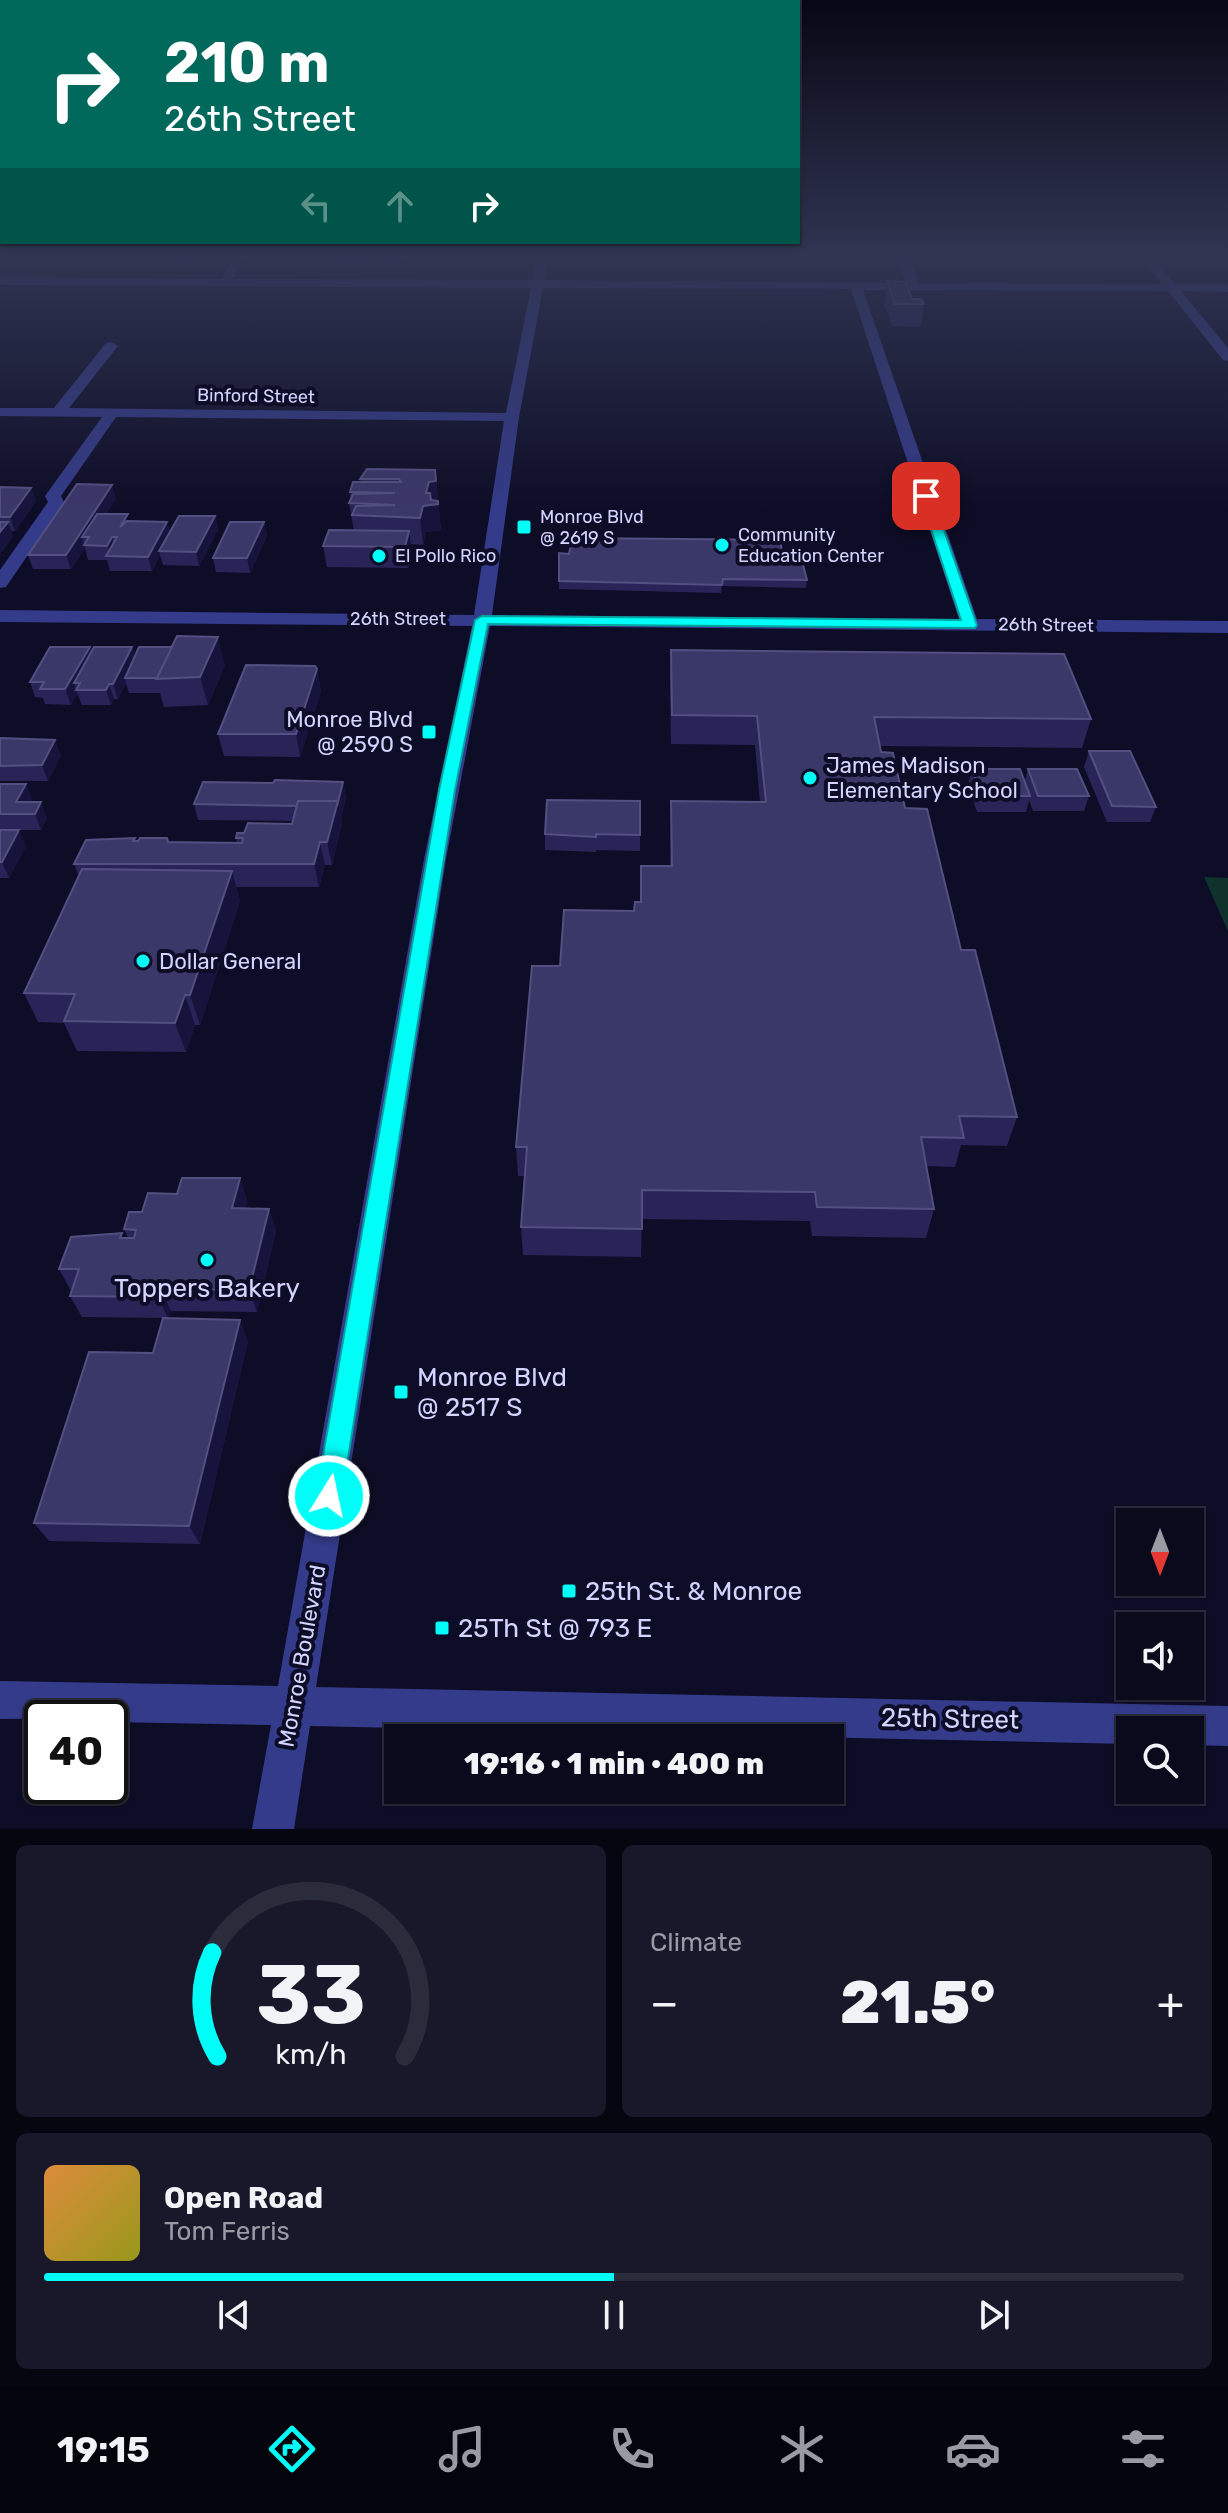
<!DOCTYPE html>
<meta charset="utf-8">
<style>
body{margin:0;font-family:Rubik,sans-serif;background:#18182a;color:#f1f3f6;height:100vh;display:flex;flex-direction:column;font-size:30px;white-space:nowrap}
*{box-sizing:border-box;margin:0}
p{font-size:26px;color:#999aa4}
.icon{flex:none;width:44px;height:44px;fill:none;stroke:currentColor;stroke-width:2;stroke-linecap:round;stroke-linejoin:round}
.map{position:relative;height:1829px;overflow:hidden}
.side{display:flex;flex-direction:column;gap:16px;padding:16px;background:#060610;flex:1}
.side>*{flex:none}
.banner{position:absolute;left:0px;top:0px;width:800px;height:244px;box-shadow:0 2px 6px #0004,0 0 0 2px #2a2b3b;background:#00695c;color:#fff;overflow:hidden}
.needle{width:52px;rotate:180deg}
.tools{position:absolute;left:1116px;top:1508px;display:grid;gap:16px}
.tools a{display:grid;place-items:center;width:88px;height:88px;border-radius:0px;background:#0a0a1d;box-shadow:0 2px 6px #0004,0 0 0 2px #2a2b3b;font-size:40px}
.speed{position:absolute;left:24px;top:1700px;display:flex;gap:16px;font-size:40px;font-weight:700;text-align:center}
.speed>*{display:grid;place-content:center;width:104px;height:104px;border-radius:50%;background:#0a0a1d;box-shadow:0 2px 6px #0004,0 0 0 2px #2a2b3b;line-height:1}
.speed .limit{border:4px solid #111;border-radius:12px;background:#fff;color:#111}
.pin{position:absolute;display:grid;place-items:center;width:68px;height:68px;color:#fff;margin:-34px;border-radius:16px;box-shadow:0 4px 12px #0006}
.me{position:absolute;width:88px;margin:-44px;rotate:10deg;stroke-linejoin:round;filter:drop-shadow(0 0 6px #0008)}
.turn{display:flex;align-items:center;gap:28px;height:168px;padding:0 32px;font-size:36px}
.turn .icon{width:104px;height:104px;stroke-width:2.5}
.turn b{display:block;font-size:56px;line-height:68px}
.lanes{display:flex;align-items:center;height:76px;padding:0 32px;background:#0003;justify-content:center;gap:40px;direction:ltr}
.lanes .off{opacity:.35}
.big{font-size:60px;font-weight:800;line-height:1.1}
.side .tile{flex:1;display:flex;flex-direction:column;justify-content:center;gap:12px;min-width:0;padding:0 28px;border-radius:12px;background:#18182a}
.side .dial{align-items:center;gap:0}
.dial svg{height:208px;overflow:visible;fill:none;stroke:#2a2b3b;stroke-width:7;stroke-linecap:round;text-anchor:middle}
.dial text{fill:#f1f3f6;stroke:none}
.song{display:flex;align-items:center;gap:24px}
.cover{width:96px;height:96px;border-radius:12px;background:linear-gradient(135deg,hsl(30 70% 55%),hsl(60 70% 35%))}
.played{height:8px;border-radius:4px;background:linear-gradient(90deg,#00fef8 50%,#2a2b3b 50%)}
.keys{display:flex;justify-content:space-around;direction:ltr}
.heat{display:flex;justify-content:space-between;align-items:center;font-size:44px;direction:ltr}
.side .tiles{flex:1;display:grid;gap:16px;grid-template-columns:1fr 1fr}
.tile:last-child{grid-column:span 2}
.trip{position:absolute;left:384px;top:1724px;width:460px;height:80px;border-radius:0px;background:#0a0a1d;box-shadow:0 2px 6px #0004,0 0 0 2px #2a2b3b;font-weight:800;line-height:80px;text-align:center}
.tabs{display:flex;height:128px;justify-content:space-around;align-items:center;background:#04040c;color:#999aa4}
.tabs .icon{width:56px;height:56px}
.tabs .active{color:#00fef8}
.tabs b{font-size:36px;color:#f1f3f6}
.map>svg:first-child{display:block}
</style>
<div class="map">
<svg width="1228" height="1829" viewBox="0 0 1228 1829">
<rect width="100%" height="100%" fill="#0e0d27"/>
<!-- green -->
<path fill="#0f322c" d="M1204 877 1228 878V931Z"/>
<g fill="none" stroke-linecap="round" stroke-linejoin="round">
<!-- minor -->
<path fill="#343b8a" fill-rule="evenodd" d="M236 254H248L233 279 532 280 537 254H549L544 280 906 283 894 254H906L919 283 1162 284 1138 254H1150L1175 284H1228V292L1181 291 1228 348V361L1223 360 1168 291 863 290 977 619 1228 621V633L490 626 446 859 316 1687 1228 1706V1746L1190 1745V1730H1130V1744L310 1726 294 1829H252L271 1725 110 1722V1718L0 1719V1681L278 1686 424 859 472 626 0 622V610L474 615 504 421 116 417 61 496 64 502 6 587 0 588V570L48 502 45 496 102 417 0 416V408H54L106 343 111 342 118 346 69 408 506 413 531 288 0 285V277L221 279ZM543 288 851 289 959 619 492 615 519 417Z"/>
</g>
<!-- wall -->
<g fill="#282457">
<path d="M171 254H206L198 265H174Z"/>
<path d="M271 254H299L295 264 272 261Z"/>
<path d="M337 254H370L365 265H338Z"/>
<path d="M406 254 401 265H376L375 259Z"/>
<path d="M492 254 491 267H470L469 262Z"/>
<path d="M887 281 912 299 924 304 921 327 892 326 884 304Z"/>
<path d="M435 470 441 530 426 532 423 545 411 544 412 552 408 568 327 567 323 546 354 531 349 503 351 499 350 492 361 482 360 479Z"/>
<path d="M0 487 31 488 36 501 15 531H11L13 536 0 554Z"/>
<path d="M116 498 106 514 170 533 215 516 218 530 199 566 163 565 160 555 152 571H110L107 560H88L85 548 71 569H33L28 555Z"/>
<path d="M264 522 267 536 250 573 216 572 213 558Z"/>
<path d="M559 553 807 580 806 588 722 586 721 593 559 589Z"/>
<path d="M90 647 92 652 132 647 135 657 225 665 208 705 164 707 160 693H129L126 683 118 699H114L111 705H82L77 693 71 705 45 704 43 698 35 697 30 682Z"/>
<path d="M671 650 1091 719 1082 748 880 746 881 752 905 808 961 950 1017 1117 1007 1146 961 1145 955 1167 926 1166 934 1209 926 1238 812 1236 810 1221 642 1219 641 1257 523 1255 521 1227 525 1176H518L516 1147 560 966 634 911 640 902 670 866 671 801 760 802 755 745 671 744 670 678Z"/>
<path d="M317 669 321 691 300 757 224 756 218 734Z"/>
<path d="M0 738 61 755 48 781H0Z"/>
<path d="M1089 751 1156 807 1150 822H1107L1084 767Z"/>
<path d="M972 769 1025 780 1028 769 1089 796 1084 811H1033L1029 800 1026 812H977L968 784Z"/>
<path d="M343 782 346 798 341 818 342 824 332 865H325L319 887H236L240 901 200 1025H195L186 1052 77 1051 64 1023 38 1022 24 993 79 876 74 864 135 838 136 841 237 843 236 838 244 833 292 824V821L198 820 194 804 273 783Z"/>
<path d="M0 784H26L32 800 31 802 47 818 41 830H4L26 846 9 878H0Z"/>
<path d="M640 801V851L596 850V852L545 850V834Z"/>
<path d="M240 1178 247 1201 245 1208 269 1209 276 1231 257 1312 171 1311 168 1318 82 1317 70 1296 71 1291 59 1269 124 1238H128L124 1229 142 1212 177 1194Z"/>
<path d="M248 1341 200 1544 49 1541 34 1523 153 1353Z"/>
</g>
<!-- shaded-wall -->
<g fill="#16133c">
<path d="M196 254H206L198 265Z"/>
<path d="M293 254H299L295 264Z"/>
<path d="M363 254H370L365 265Z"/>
<path d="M403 254H406L401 265V260Z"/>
<path d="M435 470 441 530 426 532 423 545 420 518 429 482Z"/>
<path d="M112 485 116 498 90 540 89 537H82L85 548 71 569 66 555Z"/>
<path d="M31 488 36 501 15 531 10 517Z"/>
<path d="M215 516 218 530 199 566 196 552Z"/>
<path d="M8 522 13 536 0 554V532Z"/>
<path d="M167 522 171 536 159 551 160 555 152 571 148 557Z"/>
<path d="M264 522 267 536 250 573 247 558Z"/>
<path d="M409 531 412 552 408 568 405 547Z"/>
<path d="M112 537 116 552 110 556 107 546Z"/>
<path d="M218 637 225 665 208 705 200 677Z"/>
<path d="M90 647 95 662 80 683H74L77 693 71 705 65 689Z"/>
<path d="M132 647 136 662 125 678 126 683 118 699 113 684Z"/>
<path d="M317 669 321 691 300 757 296 734Z"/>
<path d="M109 684 114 699 111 705 106 690Z"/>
<path d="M55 740 61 755 48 781 42 765Z"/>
<path d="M343 782 346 798 341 818 342 824 332 865 327 842Z"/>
<path d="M26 784 32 800 24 814 16 802Z"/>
<path d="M41 802 47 818 41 830 35 814Z"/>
<path d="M19 830 26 846 9 878 2 862Z"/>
<path d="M320 842 325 865 319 887 314 864Z"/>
<path d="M232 871 240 901 200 1025 190 995Z"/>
<path d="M185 995 195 1025 186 1052 175 1023Z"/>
<path d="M240 1178 247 1201 240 1230 232 1208Z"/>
<path d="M269 1209 276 1231 257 1312 249 1290Z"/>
<path d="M161 1289 171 1311 168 1318 158 1297Z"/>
<path d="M240 1320 248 1341 200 1544 189 1526Z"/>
</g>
<!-- building -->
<g fill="#3a3769" stroke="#525080" stroke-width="2">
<path d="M378 254H403L401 260 375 259Z"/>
<path d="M471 254H492L490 262H469Z"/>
<path d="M887 281 905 282 912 299H922L924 304H895Z"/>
<path d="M367 469 435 470 436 481 429 482 426 493H430L431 500 438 501V504L423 506 420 518 352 515 356 506 395 505 349 503 353 494 395 493 350 492 353 482H401L399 479H360Z"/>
<path d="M77 484 112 485 66 555H28Z"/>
<path d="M0 487 31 488 10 517H0Z"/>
<path d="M97 514H128L120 527 127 521 167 522 148 557 106 556 117 537H112L107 546 84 545 89 537H82Z"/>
<path d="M179 516H215L196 552 159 551Z"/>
<path d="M0 522H8L0 532Z"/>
<path d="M230 522H264L247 558H213Z"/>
<path d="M329 530 409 531 405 547 323 546Z"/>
<path d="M572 538 780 540 783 556 801 557 807 580 723 579 722 585 559 581V553L569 554Z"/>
<path d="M177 636 218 637 200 677 156 679Z"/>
<path d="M50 647H90L65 689H40L44 682H30Z"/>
<path d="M94 647H132L113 684H109L106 690H76L80 683H74Z"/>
<path d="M139 647H172L157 678H125Z"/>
<path d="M671 650 1064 654 1091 719 874 717 881 752 893 753 905 808 927 809 961 950H975L1017 1117 959 1116 964 1138 921 1137 934 1209 817 1207 815 1192 642 1190V1229L521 1227 527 1147H516L532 966H560L564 910 634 911 635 902H641V866H672L671 801 766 802 757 716 672 715Z"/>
<path d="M246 665 315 666 317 669 296 734H218Z"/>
<path d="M0 738 55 740 42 765 0 766Z"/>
<path d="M1089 751H1130L1156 807 1112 806Z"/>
<path d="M972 769H1020L1030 796H981Z"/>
<path d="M1028 769H1077L1089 796H1038Z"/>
<path d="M275 780 343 782 337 806 338 801H298L297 806 194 804 203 782 273 783Z"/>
<path d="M0 784H26L16 802H41L35 814H0Z"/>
<path d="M547 800 640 801V835L596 834V837L545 834Z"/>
<path d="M298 801H338L327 842H320L314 864H74L86 840 135 838 133 841H138L140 838H167L168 842 242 843 243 838H236L237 833H244L248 823 292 824Z"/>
<path d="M0 830H19L2 862H0Z"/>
<path d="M82 869 232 871 190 995H185L175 1023 64 1021 75 994 24 993Z"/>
<path d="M182 1178H240L232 1208 269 1209 249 1290 161 1289 158 1297 70 1296 79 1269H59L71 1237 122 1233 120 1238H134L136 1230 124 1229 129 1212H142L148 1193 177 1194Z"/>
<path d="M163 1318 240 1320 189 1526 34 1523 89 1352 153 1353Z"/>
</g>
<!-- sky -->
<linearGradient id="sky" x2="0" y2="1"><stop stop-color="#080715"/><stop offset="0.5" stop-color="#303552"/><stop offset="1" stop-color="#303552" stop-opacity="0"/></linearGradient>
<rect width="1228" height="510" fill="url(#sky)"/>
<!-- route -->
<path fill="#00fef8" stroke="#00a5a1" stroke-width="2" d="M926 492 932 496 977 625 975 628 488 624 455 790 342 1496 338 1505 329 1509 320 1505 316 1496 439 790 475 620 482 616 961 620 920 496Z"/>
<!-- markers -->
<g fill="#00fef8" stroke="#0e0d27" stroke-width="3">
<rect x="516" y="519" width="16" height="16" rx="4"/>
<circle cx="722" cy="545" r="8"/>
<circle cx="379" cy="556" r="8"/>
<rect x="421" y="724" width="16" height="16" rx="4"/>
<circle cx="810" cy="778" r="8"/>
<circle cx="143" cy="961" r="8"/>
<circle cx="207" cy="1260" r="8"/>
<rect x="393" y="1384" width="16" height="16" rx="4"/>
<rect x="561" y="1583" width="16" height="16" rx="4"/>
<rect x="434" y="1620" width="16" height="16" rx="4"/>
</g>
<g text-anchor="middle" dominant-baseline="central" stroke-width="8" stroke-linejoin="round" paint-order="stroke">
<!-- far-street labels -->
<g font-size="18" fill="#d3d4ff" stroke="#0e0d27">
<text transform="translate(256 396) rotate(1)">Binford Street</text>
<text x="398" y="619">26th Street</text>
<text transform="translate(1046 625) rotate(1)">26th Street</text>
</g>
<!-- far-poi labels -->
<g font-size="18" fill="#d3d4ff" stroke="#0e0d27" text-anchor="start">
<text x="540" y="517">Monroe Blvd<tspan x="540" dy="21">@ 2619 S</tspan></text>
<text x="738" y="535">Community<tspan x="738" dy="21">Education Center</tspan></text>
<text x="395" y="556">El Pollo Rico</text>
</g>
<!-- poi labels -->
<g font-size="22" fill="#d3d4ff" stroke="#0e0d27" text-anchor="start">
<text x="413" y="719" text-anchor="end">Monroe Blvd<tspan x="413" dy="25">@ 2590 S</tspan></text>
<text x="826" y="765">James Madison<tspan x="826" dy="25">Elementary School</tspan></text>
<text x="159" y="961">Dollar General</text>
</g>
<!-- street labels -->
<g font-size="22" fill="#d3d4ff" stroke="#0e0d27">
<text transform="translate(302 1656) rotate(-80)">Monroe Boulevard</text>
</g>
<!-- near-poi labels -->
<g font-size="26" fill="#d3d4ff" stroke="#0e0d27" text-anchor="start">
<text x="207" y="1288" text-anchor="middle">Toppers Bakery</text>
<text x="417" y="1377">Monroe Blvd<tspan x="417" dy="30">@ 2517 S</tspan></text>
<text x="585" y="1591">25th St. &amp; Monroe</text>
<text x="458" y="1628">25Th St @ 793 E</text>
</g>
<!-- near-street labels -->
<g font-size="26" fill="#d3d4ff" stroke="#0e0d27">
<text transform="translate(950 1719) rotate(1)">25th Street</text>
</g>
</g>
</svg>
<div class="tools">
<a><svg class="needle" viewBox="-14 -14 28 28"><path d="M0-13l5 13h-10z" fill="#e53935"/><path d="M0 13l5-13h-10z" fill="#999aa4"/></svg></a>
<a><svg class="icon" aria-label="sound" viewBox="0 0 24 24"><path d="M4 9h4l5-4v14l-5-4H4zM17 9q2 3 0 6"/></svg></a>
<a><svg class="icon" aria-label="search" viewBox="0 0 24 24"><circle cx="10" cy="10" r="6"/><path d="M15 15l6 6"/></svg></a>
</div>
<div class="speed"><div class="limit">40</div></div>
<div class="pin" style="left:926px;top:496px;background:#d93025"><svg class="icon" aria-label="arrive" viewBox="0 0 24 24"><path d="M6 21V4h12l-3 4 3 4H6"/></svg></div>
<svg class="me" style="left:329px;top:1496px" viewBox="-20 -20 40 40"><circle r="17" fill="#00fef8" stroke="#fff" stroke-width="3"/><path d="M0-11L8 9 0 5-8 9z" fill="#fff"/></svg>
<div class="trip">19:16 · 1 min · 400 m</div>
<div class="banner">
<div class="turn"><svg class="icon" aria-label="right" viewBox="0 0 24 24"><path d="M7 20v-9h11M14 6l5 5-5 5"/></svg><div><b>210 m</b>26th Street</div></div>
<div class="lanes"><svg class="icon off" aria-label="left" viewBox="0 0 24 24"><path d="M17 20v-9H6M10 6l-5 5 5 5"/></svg><svg class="icon off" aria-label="ahead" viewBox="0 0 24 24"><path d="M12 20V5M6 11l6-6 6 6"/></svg><svg class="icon" aria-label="right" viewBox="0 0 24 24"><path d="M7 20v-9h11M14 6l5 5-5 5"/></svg></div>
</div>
</div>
<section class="side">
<div class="tiles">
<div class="tile dial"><svg viewBox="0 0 100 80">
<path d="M14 69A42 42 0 1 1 86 69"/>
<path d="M14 69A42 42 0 0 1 12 29" stroke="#00fef8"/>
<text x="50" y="56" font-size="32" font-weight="700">33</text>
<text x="50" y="72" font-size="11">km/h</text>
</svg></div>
<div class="tile"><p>Climate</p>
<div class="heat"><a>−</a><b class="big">21.5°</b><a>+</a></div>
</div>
<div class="tile">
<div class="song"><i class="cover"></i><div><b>Open Road</b><p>Tom Ferris</p></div></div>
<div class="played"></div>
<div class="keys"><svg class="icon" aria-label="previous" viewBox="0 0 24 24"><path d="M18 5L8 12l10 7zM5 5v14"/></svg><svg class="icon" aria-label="pause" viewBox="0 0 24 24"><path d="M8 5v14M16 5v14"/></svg><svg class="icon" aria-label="next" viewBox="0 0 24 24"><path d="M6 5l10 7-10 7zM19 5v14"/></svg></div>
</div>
</div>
</section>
<nav class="tabs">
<b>19:15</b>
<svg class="icon active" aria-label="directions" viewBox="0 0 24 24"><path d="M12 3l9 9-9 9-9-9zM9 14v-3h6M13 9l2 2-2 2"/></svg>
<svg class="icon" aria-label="music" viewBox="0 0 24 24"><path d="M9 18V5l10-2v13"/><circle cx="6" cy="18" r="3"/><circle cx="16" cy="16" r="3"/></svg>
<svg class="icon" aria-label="phone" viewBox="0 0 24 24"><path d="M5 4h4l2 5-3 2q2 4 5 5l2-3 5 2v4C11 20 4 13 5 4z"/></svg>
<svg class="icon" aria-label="climate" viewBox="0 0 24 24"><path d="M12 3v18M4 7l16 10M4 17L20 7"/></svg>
<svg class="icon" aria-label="car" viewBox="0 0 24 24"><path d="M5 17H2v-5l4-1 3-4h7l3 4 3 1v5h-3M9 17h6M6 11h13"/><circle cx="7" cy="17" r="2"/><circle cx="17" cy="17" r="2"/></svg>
<svg class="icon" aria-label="filters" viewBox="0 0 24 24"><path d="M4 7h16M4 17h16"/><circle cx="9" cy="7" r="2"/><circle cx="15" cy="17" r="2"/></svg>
</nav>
